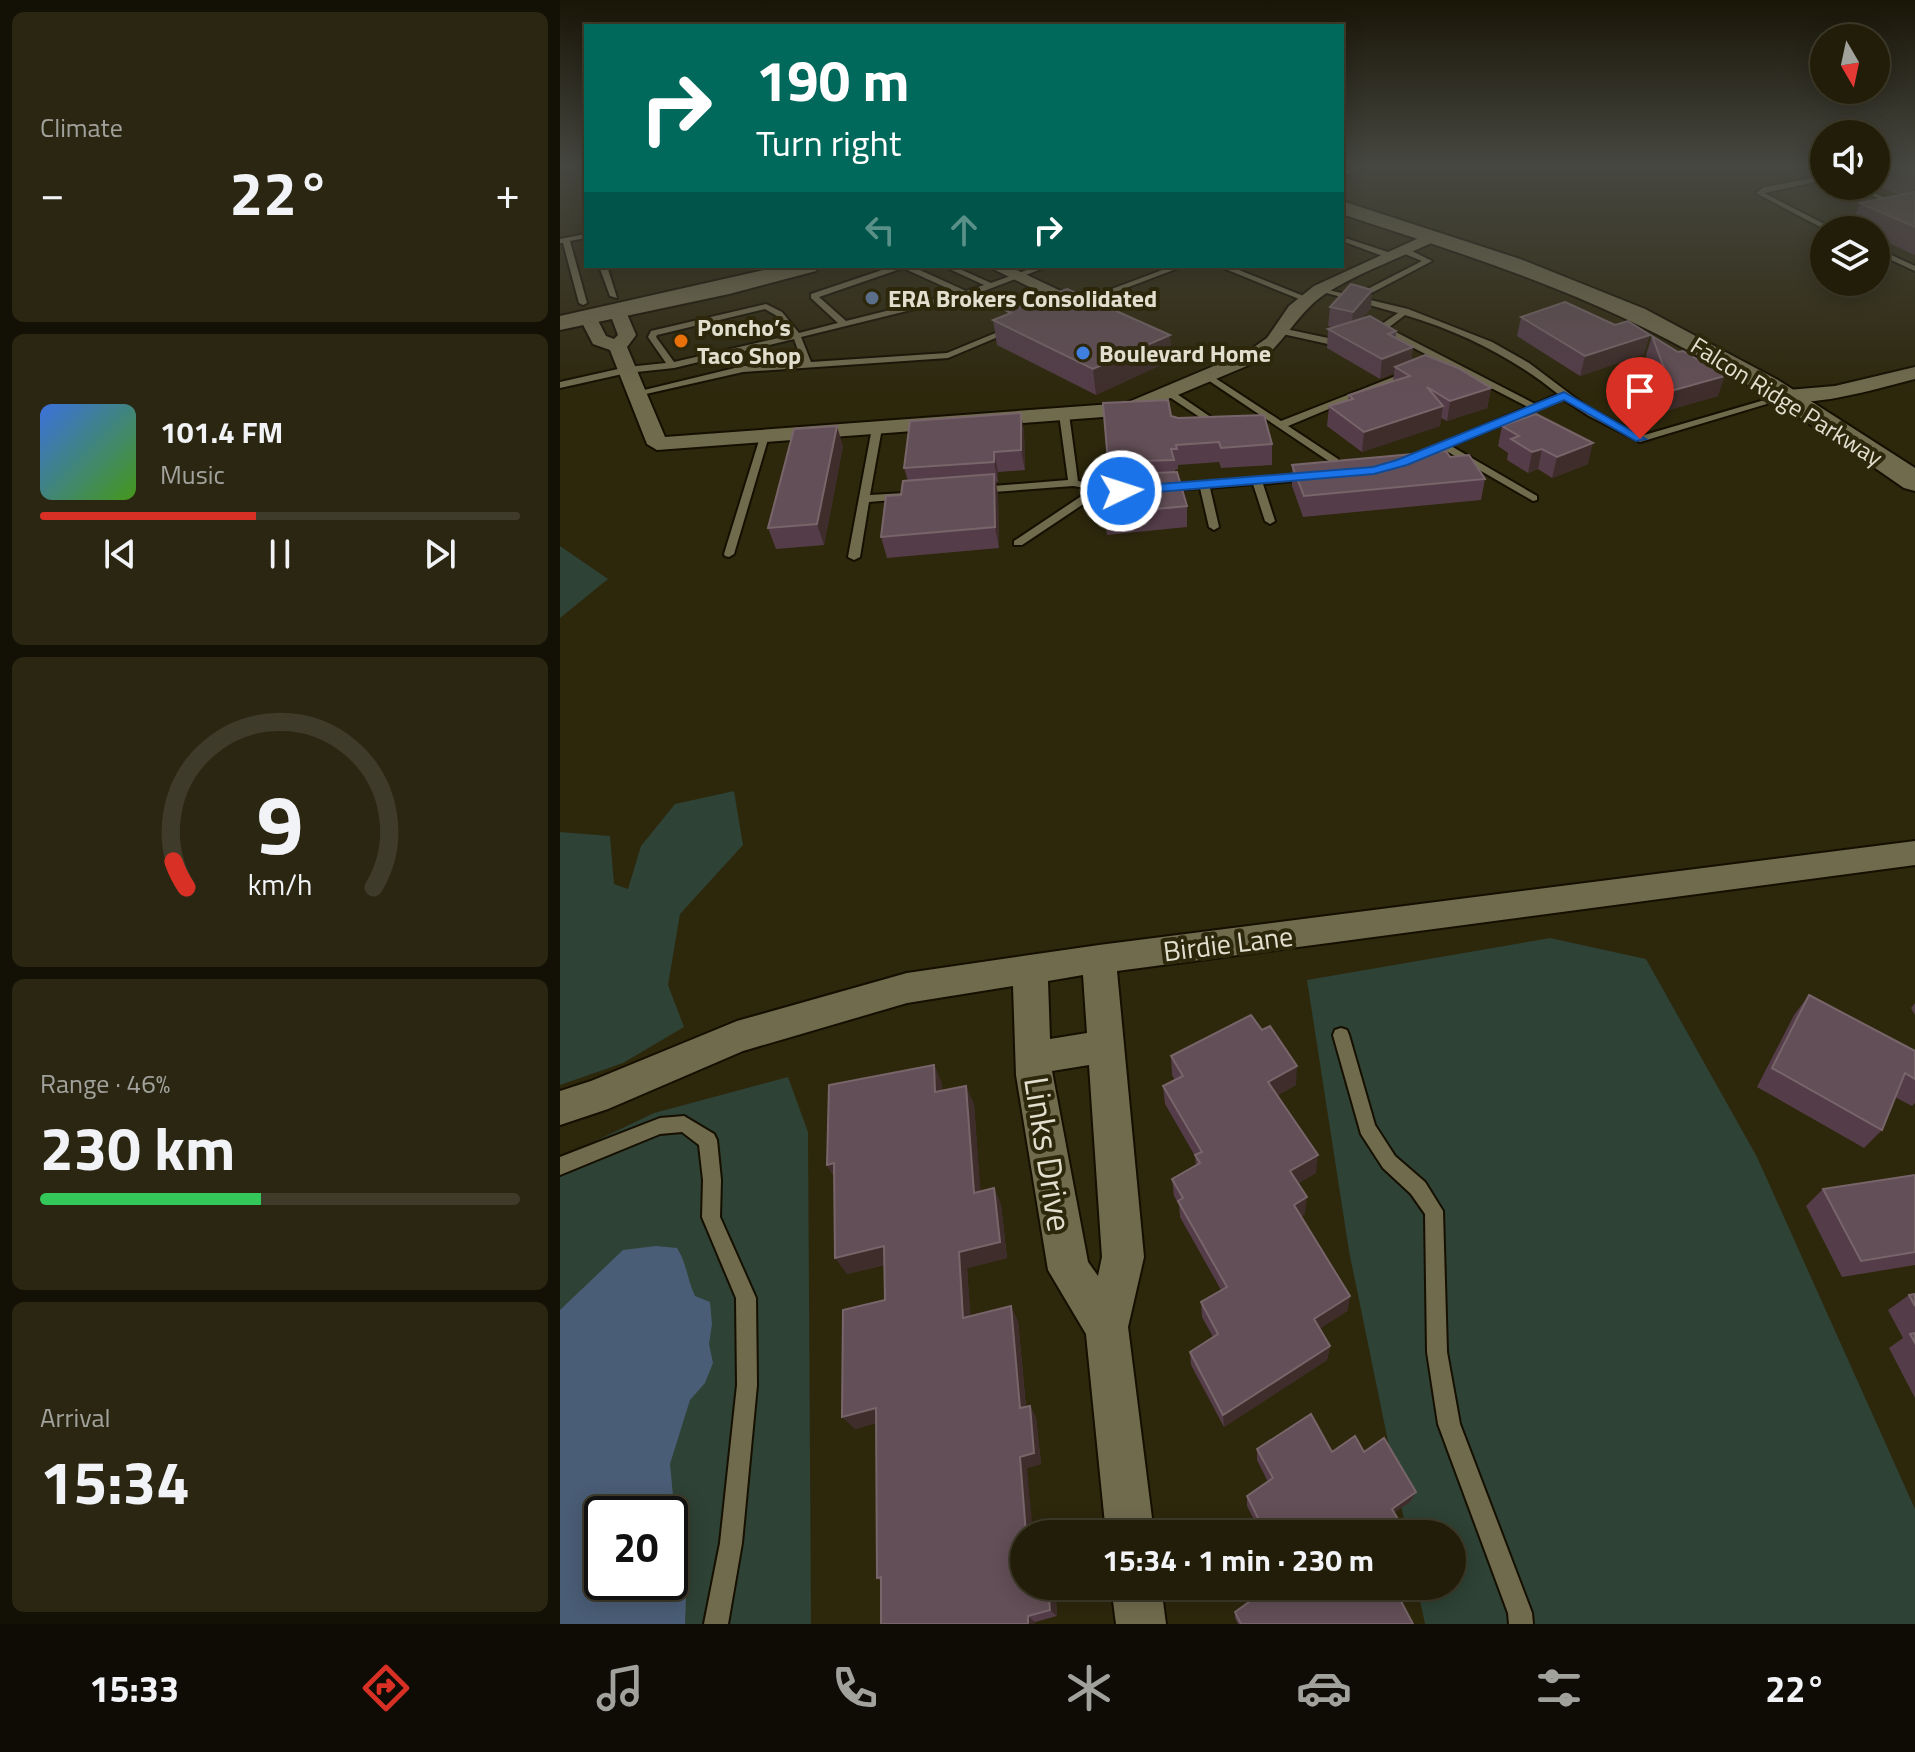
<!DOCTYPE html>
<meta charset="utf-8">
<style>
body{margin:0;font-family:"Titillium Web",sans-serif;background:#2a2612;color:#f1f3f6;height:100vh;display:flex;flex-direction:column;font-size:30px;white-space:nowrap}
*{box-sizing:border-box;margin:0}
p{font-size:26px;color:#a2a29c}
.icon{flex:none;width:44px;height:44px;fill:none;stroke:currentColor;stroke-width:2;stroke-linecap:round;stroke-linejoin:round}
.map{position:relative;flex:1;overflow:hidden}
.details{display:flex;flex-direction:column;gap:12px;padding:12px;background:#131005;width:560px}
.details>*{flex:none}
.banner{position:absolute;left:24px;top:24px;width:760px;height:244px;border-radius:0px;box-shadow:0 4px 20px #0003,0 0 0 2px #3f3b2a;background:#00695c;color:#fff;overflow:hidden}
.needle{width:52px;rotate:171deg}
.fabs{position:absolute;left:1250px;top:24px;display:grid;gap:16px}
.fabs a{display:grid;place-items:center;width:80px;height:80px;border-radius:50%;background:#221d09;box-shadow:0 4px 20px #0003,0 0 0 2px #3f3b2a;font-size:40px}
.speed{position:absolute;left:24px;top:1496px;display:flex;gap:16px;font-size:40px;font-weight:700;text-align:center}
.speed>*{display:grid;place-content:center;width:104px;height:104px;border-radius:50%;background:#221d09;box-shadow:0 4px 20px #0003,0 0 0 2px #3f3b2a;line-height:1}
.speed .limit{border:4px solid #111;border-radius:12px;background:#fff;color:#111}
.pin{position:absolute;display:grid;place-items:center;width:68px;height:68px;color:#fff;margin:-82px -34px;border-radius:50% 50% 50% 0;rotate:-45deg;box-shadow:0 0 8px #0007}
.pin .icon{rotate:45deg}
.me{position:absolute;width:88px;margin:-44px;rotate:86deg;stroke-linejoin:round;filter:drop-shadow(0 0 6px #0008)}
.turn{display:flex;align-items:center;gap:28px;height:168px;padding:0 40px;font-size:36px}
.turn .icon{width:104px;height:104px;stroke-width:2.5}
.turn b{display:block;font-size:56px;line-height:68px}
.lanes{display:flex;align-items:center;height:76px;padding:0 40px;background:#0003;justify-content:center;gap:40px;direction:ltr}
.lanes .off{opacity:.35}
.big{font-size:60px;font-weight:700;line-height:1.1}
.details .tile{flex:1;display:flex;flex-direction:column;justify-content:center;gap:12px;min-width:0;padding:0 28px;border-radius:12px;background:#2a2612}
.details .dial{align-items:center;gap:0}
.dial svg{height:208px;overflow:visible;fill:none;stroke:#3f3b2a;stroke-width:7;stroke-linecap:round;text-anchor:middle}
.dial text{fill:#f1f3f6;stroke:none}
.song{display:flex;align-items:center;gap:24px}
.cover{width:96px;height:96px;border-radius:12px;background:linear-gradient(135deg,hsl(220 70% 55%),hsl(100 70% 35%))}
.played{height:8px;border-radius:4px;background:linear-gradient(90deg,#d93025 45%,#3f3b2a 45%)}
.keys{display:flex;justify-content:space-around;direction:ltr}
.heat{display:flex;justify-content:space-between;align-items:center;font-size:44px;direction:ltr}
.charge{height:12px;border-radius:6px;background:linear-gradient(90deg,#34c759 46%,#3f3b2a 0)}
.trip{position:absolute;left:450px;top:1520px;width:456px;height:80px;border-radius:40px;background:#221d09;box-shadow:0 4px 20px #0003,0 0 0 2px #3f3b2a;font-weight:700;line-height:80px;text-align:center}
.dock{display:flex;height:128px;justify-content:space-around;align-items:center;background:#0e0c04;color:#a2a29c}
.dock .icon{width:56px;height:56px}
.dock .on{color:#d93025}
.dock b{font-size:36px;color:#f1f3f6}
main{display:flex;flex:1;min-height:0}
.map>svg:first-child{display:block}
</style>
<main>
<section class="details">
<div class="tile"><p>Climate</p>
<div class="heat"><a>−</a><b class="big">22°</b><a>+</a></div>
</div>
<div class="tile">
<div class="song"><i class="cover"></i><div><b>101.4 FM</b><p>Music</p></div></div>
<div class="played"></div>
<div class="keys"><svg class="icon" aria-label="previous" viewBox="0 0 24 24"><path d="M18 5L8 12l10 7zM5 5v14"/></svg><svg class="icon" aria-label="pause" viewBox="0 0 24 24"><path d="M8 5v14M16 5v14"/></svg><svg class="icon" aria-label="next" viewBox="0 0 24 24"><path d="M6 5l10 7-10 7zM19 5v14"/></svg></div>
</div>
<div class="tile dial"><svg viewBox="0 0 100 80">
<path d="M14 69A42 42 0 1 1 86 69"/>
<path d="M14 69A42 42 0 0 1 9 59" stroke="#d93025"/>
<text x="50" y="56" font-size="32" font-weight="700">9</text>
<text x="50" y="72" font-size="11">km/h</text>
</svg></div>
<div class="tile"><p>Range · 46%</p><b class="big">230 km</b><div class="charge"></div></div>
<div class="tile"><p>Arrival</p><b class="big">15:34</b></div>
</section>
<div class="map">
<svg width="1355" height="1624" viewBox="0 0 1355 1624">
<rect width="100%" height="100%" fill="#2d270c"/>
<!-- green -->
<g fill="#2e4235" fill-rule="evenodd">
<path d="M0 546 48 579 0 618Z"/>
<path d="M174 791 183 845 120 914 108 985 124 1027 63 1063 0 1085V832L50 836 54 884 68 889 81 846 115 804Z"/>
<path d="M990 938 1086 959 1197 1157 1355 1509V1624H865L857 1586H892V1534H847L789 1251 747 980Z"/>
<path d="M228 1077 248 1132 251 1624H0V1158L94 1113ZM42 1514H110V1582H42Z"/>
</g>
<!-- water -->
<path fill="#4a5d76" fill-rule="evenodd" d="M96 1246 117 1248C127 1264 127 1279 135 1296L150 1302 152 1324 149 1344 153 1363 145 1383 130 1400 110 1464 117 1537 127 1574 125 1624H0V1310L63 1250ZM42 1514H110V1582H42Z"/>
<g fill="none" stroke-linecap="round" stroke-linejoin="round">
<defs>
<g id="service">
<path d="M800 166H808L782 176V172Z"/>
<path d="M1316 166 1355 167V171L1329 168 1316 170Z"/>
<path d="M1264 176V180L1204 193 1276 230H1266L1196 193 1204 187Z"/>
<path d="M1290 186H1299L1343 206 1338 207Z"/>
<path d="M26 234V238L10 241 27 303 23 305 19 303 3 243H0V239Z"/>
<path d="M782 237 834 254 835 256 828 258 782 241Z"/>
<path d="M840 248H846L872 261 802 298 848 309 932 342 969 363 1026 406 1081 436 1225 394 1233 396 1080 442 1029 416 1003 399 891 446 977 496V500L973 501 883 449 852 462H846V458L968 407 819 330V326L838 313 756 290 760 288 794 296 862 261 840 252ZM845 315C902 332 952 357 998 394L975 404 828 328Z"/>
<path d="M1316 248 1355 266V271L1316 253Z"/>
<path d="M39 266H47L57 298 50 296Z"/>
<path d="M334 266H351L406 291 424 285 383 266H393L431 283 478 266H489L416 294 241 337 251 362 387 353 450 327 457 329 388 358 183 372 77 396 72 393 183 366 242 362 234 339 114 368 67 373 0 388V382L67 367 106 363 88 337 91 331 206 304 222 312 239 333 278 323 251 298V294ZM343 268 398 293 286 321 259 297ZM205 309 217 316 231 335 114 362 96 337 97 335Z"/>
<path d="M613 266H624L516 307 509 305Z"/>
<path d="M658 266H669L751 299 744 301Z"/>
<path d="M721 328 768 338 772 341 768 344 718 333 717 331Z"/>
<path d="M846 372 853 374 728 426 778 459 783 474 778 477 773 474 770 462 642 376 649 374 721 421Z"/>
<path d="M608 389 611 390 664 426 656 428 605 394 603 392Z"/>
<path d="M504 411 509 414 518 481 559 488 564 491 559 494 543 491 462 545H454V541L532 489 513 486 420 493 415 490 420 487 508 480 499 414Z"/>
<path d="M317 425 322 428 310 495 344 493 349 496 344 499 309 502 300 557 294 560 288 557 312 428Z"/>
<path d="M201 434 209 436 174 554 169 557 165 556 164 554Z"/>
<path d="M750 474 755 477 754 479 703 484 715 521 710 524 705 521 693 484 650 488 659 527 654 530 649 527 640 488 603 491 598 488 603 485Z"/>
<path d="M781 1028 787 1030 789 1035 815 1125 835 1156 865 1182 883 1211 887 1352 900 1424 972 1613 973 1624H949L948 1613 878 1424 867 1352 865 1214 851 1194 823 1168 801 1134 773 1035 775 1030Z"/>
<path d="M124 1116 154 1134 157 1140 161 1180 160 1217 196 1298 197 1385 182 1543 168 1624H144L160 1543 177 1385 176 1298 142 1217 143 1180 139 1145 122 1132 100 1134 0 1175V1157L100 1118Z"/>
</g>
<g id="minor">
<path d="M872 232 880 237 877 240C841 258 799 272 765 294 738 312 726 341 701 360L570 415 97 450 87 444 50 350 33 344 19 317 28 312 34 313 46 336 54 339 58 335 49 311 52 307H64L76 335 67 347 105 437 566 403 687 352 707 338 729 306 754 286Z"/>
<path d="M427 266H448L526 303 517 308 511 307Z"/>
<path d="M1355 367V379C1330 385 1235 414 1218 396L1228 390 1275 386Z"/>
<path d="M1355 841V865L557 971 584 1257 568 1327 594 1534H546L526 1334 488 1270 456 1075 453 986 347 1003 183 1051 48 1109 0 1125V1091L31 1081 177 1021 347 973 539 945ZM523 975 527 1033 490 1039 488 981ZM529 1065 542 1257 538 1276 528 1262 492 1071Z"/>
<path d="M551 1586H601L606 1624H556Z"/>
</g>
<g id="secondary">
<path d="M782 201 960 259 1085 309 1218 380 1355 468V491L1344 488C1256 427 1166 366 1068 320 976 276 878 246 782 214Z"/>
<path d="M222 266H259L256 271 169 294 0 330V316Z"/>
</g>
</defs>
<!-- service casing -->
<use href="#service" stroke="#150f00" stroke-width="4"/>
<!-- minor casing -->
<use href="#minor" stroke="#150f00" stroke-width="4"/>
<!-- secondary casing -->
<use href="#secondary" stroke="#150f00" stroke-width="4"/>
<!-- service -->
<use href="#service" fill="#716b4e" fill-rule="evenodd"/>
<!-- minor -->
<use href="#minor" fill="#716b4e" fill-rule="evenodd"/>
<!-- secondary -->
<use href="#secondary" fill="#716b4e" fill-rule="evenodd"/>
</g>
<!-- wall -->
<g fill="#543d49">
<path d="M1327 166H1355V255L1316 237V230H1300L1291 226 1300 203 1340 195 1319 186Z"/>
<path d="M770 307 811 308 802 318 836 331V338L853 347 851 361 931 388 927 408 887 421 881 418 880 426 802 452 767 426 769 406 788 400 789 395 833 381 834 373 820 379 767 348 768 329 773 327 768 326Z"/>
<path d="M447 311 610 335 611 360 536 395 437 345 433 320 448 314Z"/>
<path d="M961 317 1084 354 1020 376 957 336Z"/>
<path d="M1092 336 1158 396 1087 416 1064 400 1069 380 1092 372 1086 355Z"/>
<path d="M543 403 611 416 712 444V465L661 468 659 462 618 465V469L615 470V472L627 506V527L547 535 540 487 549 486Z"/>
<path d="M461 413 464 433 465 470 438 472V482H436L438 495 439 548 327 558 321 537 348 481 344 468Z"/>
<path d="M942 426 1028 464 992 478 978 469 968 473 947 460 948 453 938 446Z"/>
<path d="M283 446 264 545 216 549 208 528Z"/>
<path d="M890 457 925 479 921 500 743 517 732 486V465Z"/>
<path d="M1249 995 1355 1051V1103L1352 1106 1335 1097 1322 1130 1304 1148 1197 1087 1234 1015Z"/>
<path d="M1355 1003V1015L1351 1008Z"/>
<path d="M611 1056 736 1085 718 1095 756 1173 738 1183 745 1214 741 1217 790 1296 787 1311 759 1329 770 1346 767 1360 664 1427 631 1365 630 1352 653 1337 642 1317 641 1302 661 1290 620 1217 619 1205 614 1196 612 1179 636 1166 635 1156 605 1104 603 1086 615 1080 612 1075Z"/>
<path d="M374 1065 382 1084V1090L414 1104 420 1191 434 1188 441 1205 447 1258 407 1268 410 1316 458 1321 466 1407 470 1406 476 1418 481 1464 467 1468 464 1586H495L497 1616 475 1622 321 1581 317 1578 316 1423 295 1429 325 1300 324 1265 287 1274 274 1176 267 1165Z"/>
<path d="M1355 1175V1265L1282 1277 1246 1206 1263 1189Z"/>
<path d="M1355 1294V1398L1329 1348 1343 1338 1328 1310 1349 1295Z"/>
<path d="M697 1449 772 1452H804L856 1492 850 1502 700 1532 687 1506V1496L708 1482 697 1460Z"/>
<path d="M683 1586H833L853 1624H678L675 1618V1612L690 1601Z"/>
</g>
<!-- shaded-wall -->
<g fill="#3e2d2b">
<path d="M812 290 811 308 791 330 793 312Z"/>
<path d="M610 335 611 360 536 395 533 369Z"/>
<path d="M1090 335 1084 354 1020 376 1025 356Z"/>
<path d="M853 347 850 367H835L834 373 820 379 822 359Z"/>
<path d="M1165 376 1158 396 1087 416 1093 396Z"/>
<path d="M931 388 927 408 887 421 890 401Z"/>
<path d="M883 406 880 426 802 452 804 432Z"/>
<path d="M461 413 464 433 465 470 461 450Z"/>
<path d="M277 426 283 446 264 545 257 524Z"/>
<path d="M1033 443 1028 464 992 478 997 457Z"/>
<path d="M982 449 978 469 968 473 972 452Z"/>
<path d="M434 452 438 472V482L434 462Z"/>
<path d="M434 474 438 495 439 548 435 527Z"/>
<path d="M374 1065 382 1084 383 1110 375 1092Z"/>
<path d="M737 1066 736 1085 708 1100V1082Z"/>
<path d="M406 1086 414 1104 422 1210 414 1193Z"/>
<path d="M758 1155 756 1173 729 1189 730 1171Z"/>
<path d="M274 1163 279 1182 267 1165Z"/>
<path d="M434 1188 441 1205 447 1258 407 1268 412 1333 403 1318 399 1252Z"/>
<path d="M747 1197 745 1214 732 1222 734 1205Z"/>
<path d="M324 1246 334 1262 287 1274 275 1258Z"/>
<path d="M790 1296 787 1311 752 1334 754 1319Z"/>
<path d="M451 1306 458 1321 467 1420 460 1408Z"/>
<path d="M770 1346 767 1360 664 1427 663 1415Z"/>
<path d="M470 1406 476 1418 481 1464 467 1468 473 1534H466L460 1457Z"/>
<path d="M316 1408 328 1420 295 1429 282 1417Z"/>
<path d="M856 1492 850 1502 827 1518 832 1509Z"/>
<path d="M488 1586H495L497 1616 490 1610Z"/>
<path d="M468 1616 475 1622V1624H468Z"/>
</g>
<!-- building -->
<g fill="#634f57" stroke="#77656a" stroke-width="2">
<path d="M1332 166H1355V175Z"/>
<path d="M1355 192V227L1300 203Z"/>
<path d="M791 284 812 290 793 312 770 307Z"/>
<path d="M507 289 610 335 533 369 433 320 451 313 447 311Z"/>
<path d="M1005 302 1055 325 1068 321 1090 335 1025 356 961 317Z"/>
<path d="M810 316 836 331 828 334 853 347 822 359 768 329Z"/>
<path d="M1092 336 1118 352 1123 351 1165 376 1093 396 1069 380 1104 368Z"/>
<path d="M865 355 898 368 931 388 890 401 867 387 883 406 804 432 769 406 793 399 789 395 850 376 835 367Z"/>
<path d="M608 400 611 416 618 418 704 415 712 444 661 448 659 442 616 445 617 449H611L614 460 548 462 543 403Z"/>
<path d="M461 413V450L434 452V462L344 468 350 421Z"/>
<path d="M976 414 1033 443 997 457 982 449 972 452 951 439 959 436 942 426Z"/>
<path d="M277 426 257 524 208 528 234 429Z"/>
<path d="M886 451 890 457 909 455 925 479 744 496 732 465Z"/>
<path d="M617 472 627 506 545 514 540 487 549 486 548 475Z"/>
<path d="M434 474 435 527 321 537 326 496 341 495 343 481Z"/>
<path d="M1249 995 1355 1051V1079L1345 1073 1322 1130 1212 1068Z"/>
<path d="M691 1015 702 1030 710 1026 737 1066 708 1082 758 1155 730 1171 747 1197 734 1205 790 1296 754 1319 770 1346 663 1415 630 1352 658 1334 641 1302 667 1287 618 1201 623 1198 612 1179 640 1163 635 1155 642 1152 603 1086 623 1076 611 1056Z"/>
<path d="M374 1065 375 1092 406 1086 414 1193 434 1188 440 1242 399 1252 403 1318 451 1306 460 1408 470 1406 474 1453 460 1457 466 1534H464V1586H488L490 1610 468 1616V1624H321V1577L317 1578 316 1408 282 1417 283 1310 325 1300 324 1246 275 1258 274 1163 267 1165 269 1085Z"/>
<path d="M1355 1175V1252L1301 1261 1263 1189Z"/>
<path d="M1355 1294V1306L1349 1295Z"/>
<path d="M1355 1333V1343L1350 1334Z"/>
<path d="M751 1414 772 1452 795 1436 804 1452 824 1438 856 1492 832 1509 846 1533 844 1534H698L704 1530 687 1496 713 1478 697 1449Z"/>
<path d="M687 1586H833L853 1624H681L675 1612 693 1599Z"/>
</g>
<!-- sky -->
<linearGradient id="sky" x2="0" y2="1"><stop stop-color="#191507"/><stop offset="0.42" stop-color="#464740"/><stop offset="1" stop-color="#464740" stop-opacity="0"/></linearGradient>
<rect width="1355" height="393" fill="url(#sky)"/>
<!-- route -->
<path fill="#1a73e8" stroke="#114b97" stroke-width="2" d="M1004 392 1086 439 1076 441 1004 400 847 465 814 474 561 495 555 491 561 487 813 467 837 460Z"/>
<!-- markers -->
<circle fill="#5c6f8a" stroke="#2d270c" stroke-width="3" cx="312" cy="298" r="8"/>
<circle fill="#e8710a" stroke="#2d270c" stroke-width="3" cx="121" cy="341" r="8"/>
<circle fill="#3f7fe0" stroke="#2d270c" stroke-width="3" cx="523" cy="353" r="8"/>
<g text-anchor="middle" dominant-baseline="central" stroke-width="8" stroke-linejoin="round" paint-order="stroke">
<!-- far-poi labels -->
<g font-size="24" font-weight="bold" fill="#e2dfcf" stroke="#2d270c" text-anchor="start">
<text x="328" y="298">ERA Brokers Consolidated</text>
<text x="137" y="327">Poncho’s<tspan x="137" dy="28">Taco Shop</tspan></text>
<text x="539" y="353">Boulevard Home</text>
</g>
<!-- far-street labels -->
<g font-size="24" fill="#e2dfcf" stroke="#2d270c">
<text transform="translate(1227 401) rotate(32)">Falcon Ridge Parkway</text>
</g>
<!-- street labels -->
<g font-size="28" fill="#e2dfcf" stroke="#2d270c">
<text transform="translate(668 943) rotate(-7)">Birdie Lane</text>
</g>
<!-- near-street labels -->
<g font-size="34" fill="#e2dfcf" stroke="#2d270c">
<text transform="translate(489 1154) rotate(81)">Links Drive</text>
</g>
</g>
</svg>
<div class="fabs">
<a><svg class="needle" viewBox="-14 -14 28 28"><path d="M0-13l5 13h-10z" fill="#e53935"/><path d="M0 13l5-13h-10z" fill="#a2a29c"/></svg></a>
<a><svg class="icon" aria-label="sound" viewBox="0 0 24 24"><path d="M4 9h4l5-4v14l-5-4H4zM17 9q2 3 0 6"/></svg></a>
<a><svg class="icon" aria-label="layers" viewBox="0 0 24 24"><path d="M12 4l9 5-9 5-9-5zM3 14l9 5 9-5"/></svg></a>
</div>
<div class="speed"><div class="limit">20</div></div>
<div class="pin" style="left:1080px;top:439px;background:#d93025"><svg class="icon" aria-label="arrive" viewBox="0 0 24 24"><path d="M6 21V4h12l-3 4 3 4H6"/></svg></div>
<svg class="me" style="left:561px;top:491px" viewBox="-20 -20 40 40"><circle r="17" fill="#1a73e8" stroke="#fff" stroke-width="3"/><path d="M0-11L8 9 0 5-8 9z" fill="#fff"/></svg>
<div class="trip">15:34 · 1 min · 230 m</div>
<div class="banner">
<div class="turn"><svg class="icon" aria-label="right" viewBox="0 0 24 24"><path d="M7 20v-9h11M14 6l5 5-5 5"/></svg><div><b>190 m</b>Turn right</div></div>
<div class="lanes"><svg class="icon off" aria-label="left" viewBox="0 0 24 24"><path d="M17 20v-9H6M10 6l-5 5 5 5"/></svg><svg class="icon off" aria-label="ahead" viewBox="0 0 24 24"><path d="M12 20V5M6 11l6-6 6 6"/></svg><svg class="icon" aria-label="right" viewBox="0 0 24 24"><path d="M7 20v-9h11M14 6l5 5-5 5"/></svg></div>
</div>
</div>
</main>
<nav class="dock">
<b>15:33</b>
<svg class="icon on" aria-label="directions" viewBox="0 0 24 24"><path d="M12 3l9 9-9 9-9-9zM9 14v-3h6M13 9l2 2-2 2"/></svg>
<svg class="icon" aria-label="music" viewBox="0 0 24 24"><path d="M9 18V5l10-2v13"/><circle cx="6" cy="18" r="3"/><circle cx="16" cy="16" r="3"/></svg>
<svg class="icon" aria-label="phone" viewBox="0 0 24 24"><path d="M5 4h4l2 5-3 2q2 4 5 5l2-3 5 2v4C11 20 4 13 5 4z"/></svg>
<svg class="icon" aria-label="climate" viewBox="0 0 24 24"><path d="M12 3v18M4 7l16 10M4 17L20 7"/></svg>
<svg class="icon" aria-label="car" viewBox="0 0 24 24"><path d="M5 17H2v-5l4-1 3-4h7l3 4 3 1v5h-3M9 17h6M6 11h13"/><circle cx="7" cy="17" r="2"/><circle cx="17" cy="17" r="2"/></svg>
<svg class="icon" aria-label="filters" viewBox="0 0 24 24"><path d="M4 7h16M4 17h16"/><circle cx="9" cy="7" r="2"/><circle cx="15" cy="17" r="2"/></svg>
<b>22°</b>
</nav>
